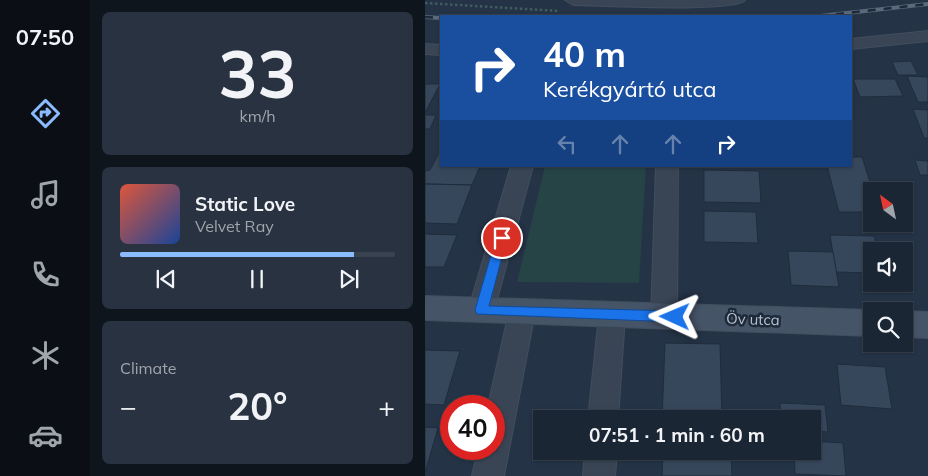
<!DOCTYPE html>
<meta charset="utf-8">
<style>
body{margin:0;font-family:Mulish,sans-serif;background:#283240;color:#f1f3f6;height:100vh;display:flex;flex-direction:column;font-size:19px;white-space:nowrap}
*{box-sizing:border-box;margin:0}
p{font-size:16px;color:#a0a5ac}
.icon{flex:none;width:28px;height:28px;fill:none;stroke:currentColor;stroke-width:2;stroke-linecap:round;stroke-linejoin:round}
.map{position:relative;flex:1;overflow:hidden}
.details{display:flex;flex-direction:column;gap:12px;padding:12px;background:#0f151d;width:335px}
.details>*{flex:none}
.hud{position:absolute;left:15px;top:15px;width:412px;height:152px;border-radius:0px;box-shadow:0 1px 4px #0004,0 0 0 1px #39434f;background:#1a4fa0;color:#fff;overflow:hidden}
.needle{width:32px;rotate:327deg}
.tools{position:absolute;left:438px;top:182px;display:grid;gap:10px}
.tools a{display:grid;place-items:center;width:50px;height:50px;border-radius:0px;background:#1b2634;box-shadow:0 1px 4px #0004,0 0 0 1px #39434f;font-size:25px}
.speed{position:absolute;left:15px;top:395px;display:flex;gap:10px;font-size:25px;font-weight:700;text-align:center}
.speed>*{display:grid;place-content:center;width:65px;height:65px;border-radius:50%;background:#1b2634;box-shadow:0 1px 4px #0004,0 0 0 1px #39434f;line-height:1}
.speed .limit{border:8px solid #d22;background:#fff;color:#111}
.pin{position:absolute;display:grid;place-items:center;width:42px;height:42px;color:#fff;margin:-21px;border:2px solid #fff;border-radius:50%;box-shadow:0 1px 5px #0007}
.me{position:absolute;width:55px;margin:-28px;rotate:271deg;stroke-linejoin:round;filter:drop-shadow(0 0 4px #0008)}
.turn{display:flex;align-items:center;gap:18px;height:105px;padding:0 20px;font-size:22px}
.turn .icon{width:65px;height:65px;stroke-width:2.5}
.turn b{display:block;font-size:35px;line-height:42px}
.lanes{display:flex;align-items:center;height:48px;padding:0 20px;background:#0003;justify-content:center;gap:25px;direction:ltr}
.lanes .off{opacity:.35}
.big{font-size:38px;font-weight:700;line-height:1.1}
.details .tile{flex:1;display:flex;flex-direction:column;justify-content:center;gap:8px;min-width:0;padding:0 18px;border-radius:8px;background:#283240}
.details .dial{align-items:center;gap:0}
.dial b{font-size:65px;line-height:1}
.song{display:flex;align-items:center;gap:15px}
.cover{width:60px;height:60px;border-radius:8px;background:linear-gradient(135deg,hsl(10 70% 55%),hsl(220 70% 35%))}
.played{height:5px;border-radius:2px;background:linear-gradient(90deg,#8bbbff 85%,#39434f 85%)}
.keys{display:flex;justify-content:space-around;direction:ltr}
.heat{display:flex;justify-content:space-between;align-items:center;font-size:28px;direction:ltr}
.trip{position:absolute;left:108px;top:410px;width:288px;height:50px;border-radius:0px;background:#1b2634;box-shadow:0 1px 4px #0004,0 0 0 1px #39434f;font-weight:700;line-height:50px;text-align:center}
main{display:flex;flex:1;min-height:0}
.tabs{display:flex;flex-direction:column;width:90px;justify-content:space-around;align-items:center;background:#0b0f15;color:#a0a5ac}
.tabs .icon{width:35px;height:35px}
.tabs .current{color:#8bbbff}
.tabs b{font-size:22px;color:#f1f3f6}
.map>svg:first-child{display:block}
</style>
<main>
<nav class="tabs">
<b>07:50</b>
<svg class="icon current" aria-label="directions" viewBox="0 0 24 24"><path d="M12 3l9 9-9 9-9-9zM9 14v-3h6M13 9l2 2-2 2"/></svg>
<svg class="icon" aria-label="music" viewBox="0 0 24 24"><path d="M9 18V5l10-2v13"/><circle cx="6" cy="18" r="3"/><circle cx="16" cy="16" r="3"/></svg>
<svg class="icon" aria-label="phone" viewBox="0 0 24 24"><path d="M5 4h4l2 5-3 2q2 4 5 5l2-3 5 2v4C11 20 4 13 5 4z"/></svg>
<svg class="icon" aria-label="climate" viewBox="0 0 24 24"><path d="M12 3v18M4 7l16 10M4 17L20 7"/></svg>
<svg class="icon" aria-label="car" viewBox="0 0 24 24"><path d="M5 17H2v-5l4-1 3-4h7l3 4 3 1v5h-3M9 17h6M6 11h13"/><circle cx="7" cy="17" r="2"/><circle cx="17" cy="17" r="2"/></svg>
</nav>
<section class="details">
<div class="tile dial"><b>33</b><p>km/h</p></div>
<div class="tile">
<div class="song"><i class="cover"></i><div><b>Static Love</b><p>Velvet Ray</p></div></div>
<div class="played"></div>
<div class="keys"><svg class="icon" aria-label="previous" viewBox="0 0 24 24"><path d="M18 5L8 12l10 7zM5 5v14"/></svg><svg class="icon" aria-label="pause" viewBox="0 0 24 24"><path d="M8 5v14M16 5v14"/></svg><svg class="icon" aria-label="next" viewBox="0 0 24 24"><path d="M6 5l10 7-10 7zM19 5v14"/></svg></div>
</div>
<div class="tile"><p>Climate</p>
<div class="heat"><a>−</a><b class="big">20°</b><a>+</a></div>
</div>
</section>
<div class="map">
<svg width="503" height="476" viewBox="0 0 503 476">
<rect width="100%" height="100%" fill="#243346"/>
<!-- green -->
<path fill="#264346" d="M120 166H221L214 283 92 282Z"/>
<!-- building -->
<g fill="#36475c" stroke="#1f2c3c">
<path d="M486 61 493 75H473L467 62Z"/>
<path d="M482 76 503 77V102H493Z"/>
<path d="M428 79H470L478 96 435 97Z"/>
<path d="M0 84H15L1 111H0Z"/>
<path d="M488 109 503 110V138H499Z"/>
<path d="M0 115H11L5 129H0Z"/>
<path d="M14 153H16V166H55L47 185 0 184V171L5 170Z"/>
<path d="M426 157H437L448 191 446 212H414L402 166H426Z"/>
<path d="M490 160 503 161V175H495Z"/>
<path d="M279 170 334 171 336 203 279 202Z"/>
<path d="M0 184 47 185 32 224 0 223Z"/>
<path d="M279 211 331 212 333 243 279 242Z"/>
<path d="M0 234 32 235 19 267H0Z"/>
<path d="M405 235 449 236 453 251H446V273L411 272Z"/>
<path d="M363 251 408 252 414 287 366 285Z"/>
<path d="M240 343 295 344 297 419H237Z"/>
<path d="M0 350 35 351 19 405 0 404Z"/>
<path d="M412 364 460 367 467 409 416 405Z"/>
<path d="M355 403 400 405 403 432 386 431V419H356Z"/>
<path d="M0 427 13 428 0 473Z"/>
<path d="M386 441 418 443 421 476 370 474 369 451H386Z"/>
<path d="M238 451H306L307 476H237Z"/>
</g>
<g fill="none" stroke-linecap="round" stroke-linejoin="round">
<defs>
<g id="street">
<path d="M140 0H320C311 13 171 5 148 5Z"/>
<path d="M503 31V41L426 49V39Z"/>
<path d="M0 44 16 45V55L0 54Z"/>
<path d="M86 166H108L69 311 65 319 56 322 47 319 43 311Z"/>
<path d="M231 166H253L252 316 248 324 239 327 230 324 226 316Z"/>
<path d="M97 301 106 304 110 312 79 476H47L53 449H69V406H63L84 312 88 304Z"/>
<path d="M187 305 196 308 200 316 193 419H163L174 316 178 308Z"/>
<path d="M160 451H192L190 476H158Z"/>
</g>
<g id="secondary">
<path d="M0 296 446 310 449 311H446V336L0 320Z"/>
<path d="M478 311H479L503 312V338L479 337Z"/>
</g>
</defs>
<!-- street casing -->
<use href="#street" stroke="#424e5e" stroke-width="2"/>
<!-- secondary casing -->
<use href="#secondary" stroke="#424e5e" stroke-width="2"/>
<!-- path -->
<path stroke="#405c5e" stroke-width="2.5" stroke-dasharray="2.5 2.5" stroke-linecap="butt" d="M0 3 134 11"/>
<!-- street -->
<use href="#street" fill="#394555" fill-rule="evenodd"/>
<!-- secondary -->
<use href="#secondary" fill="#465468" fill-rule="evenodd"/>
<defs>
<g id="rail">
<path d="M395 16 503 4"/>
<path d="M0 17 16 18"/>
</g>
</defs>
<!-- rail casing -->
<use href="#rail" stroke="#5a697c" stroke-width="4"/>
<!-- rail -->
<use href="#rail" stroke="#1d2a3a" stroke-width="2.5" stroke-dasharray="8" stroke-linecap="butt"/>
</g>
<!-- route -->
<path fill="#1a73e8" stroke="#114b97" d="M77 234 82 238 64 306 250 311 256 317 250 322 52 314 50 310 71 238Z"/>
<g text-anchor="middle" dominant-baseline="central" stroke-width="5" stroke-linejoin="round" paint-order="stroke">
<!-- street labels -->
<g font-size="15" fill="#b6c0ce" stroke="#1d2a3a">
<text transform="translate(328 319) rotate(2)">Öv utca</text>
</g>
</g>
</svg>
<div class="tools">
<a><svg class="needle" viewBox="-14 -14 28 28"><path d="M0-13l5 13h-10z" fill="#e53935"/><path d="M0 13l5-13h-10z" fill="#a0a5ac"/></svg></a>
<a><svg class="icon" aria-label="sound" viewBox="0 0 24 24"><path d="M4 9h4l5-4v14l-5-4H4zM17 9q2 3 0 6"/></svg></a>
<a><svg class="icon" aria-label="search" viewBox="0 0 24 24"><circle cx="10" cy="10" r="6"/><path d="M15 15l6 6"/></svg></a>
</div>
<div class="speed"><div class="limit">40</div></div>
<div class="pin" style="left:77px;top:238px;background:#d93025"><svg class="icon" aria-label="arrive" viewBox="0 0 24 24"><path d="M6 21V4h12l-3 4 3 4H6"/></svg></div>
<svg class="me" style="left:250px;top:317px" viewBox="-20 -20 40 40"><path d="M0-17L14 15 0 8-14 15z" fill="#1a73e8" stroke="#fff" stroke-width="4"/></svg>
<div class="trip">07:51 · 1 min · 60 m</div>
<div class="hud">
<div class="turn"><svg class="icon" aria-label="right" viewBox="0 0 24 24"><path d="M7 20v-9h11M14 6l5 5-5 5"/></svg><div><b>40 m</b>Kerékgyártó utca</div></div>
<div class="lanes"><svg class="icon off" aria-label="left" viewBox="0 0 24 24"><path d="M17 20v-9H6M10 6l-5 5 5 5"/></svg><svg class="icon off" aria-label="ahead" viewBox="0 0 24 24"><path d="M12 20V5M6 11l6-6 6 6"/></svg><svg class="icon off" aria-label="ahead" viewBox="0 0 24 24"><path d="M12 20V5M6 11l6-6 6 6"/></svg><svg class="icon" aria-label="right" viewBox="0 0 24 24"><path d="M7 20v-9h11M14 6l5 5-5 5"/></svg></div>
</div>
</div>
</main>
